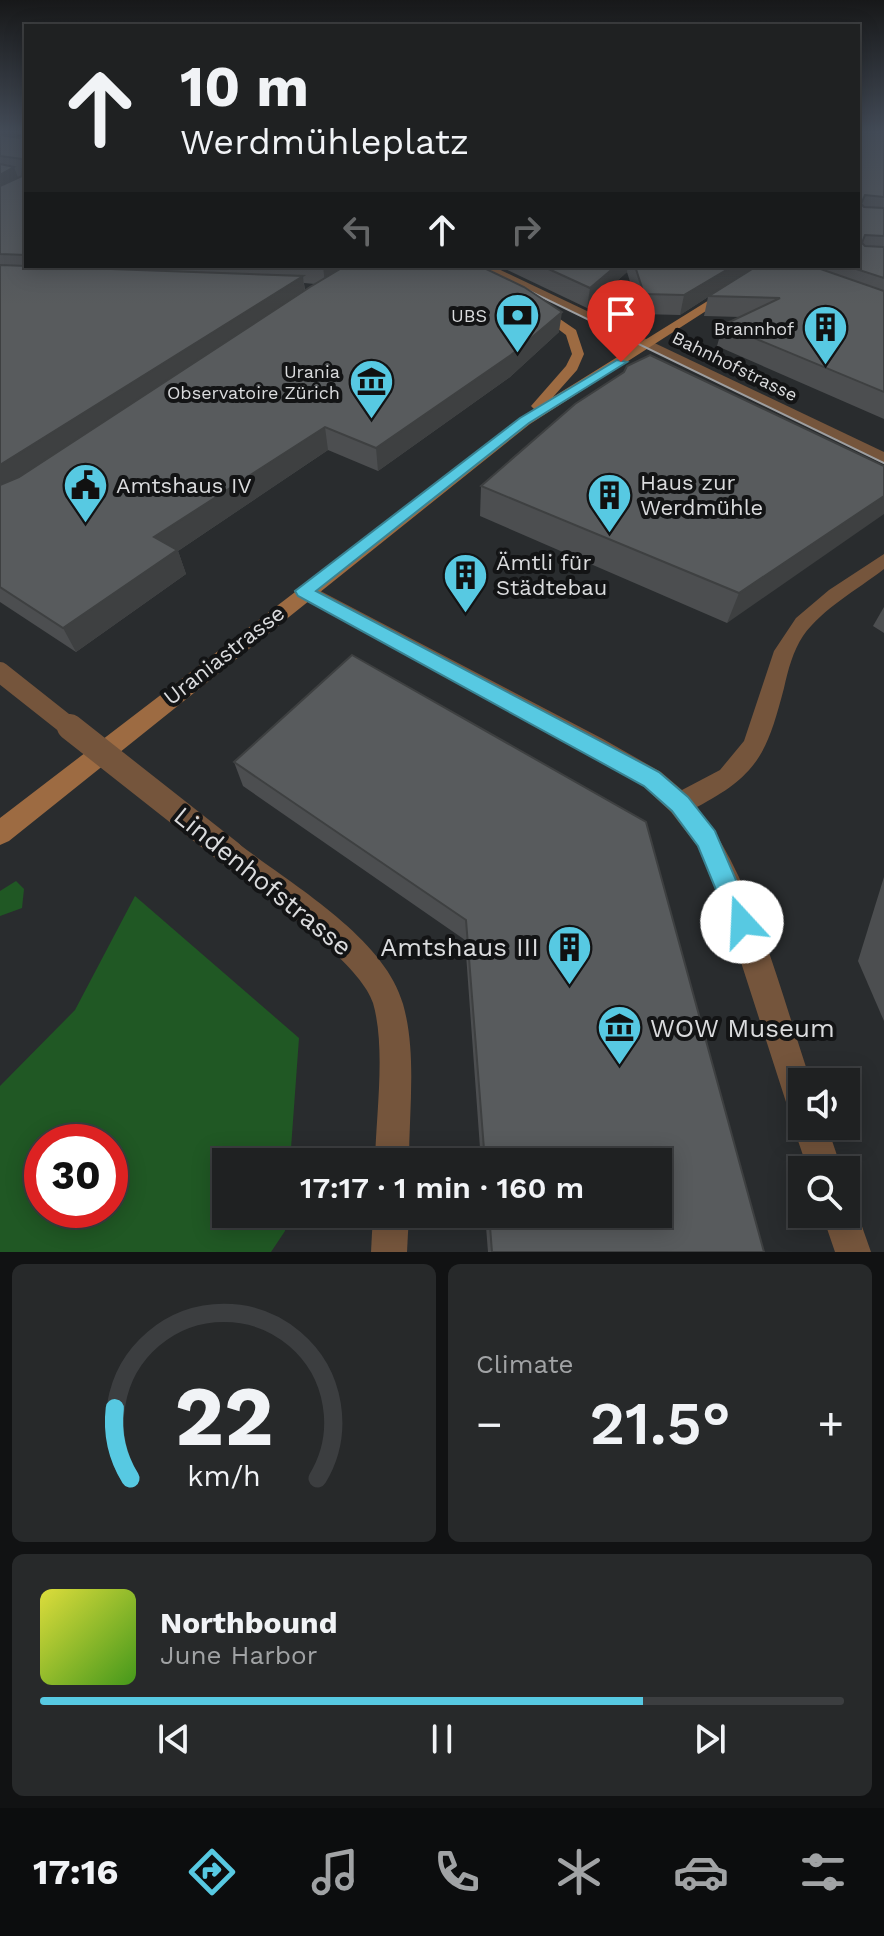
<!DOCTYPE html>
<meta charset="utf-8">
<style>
body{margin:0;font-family:"Work Sans",sans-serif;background:#27292a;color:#f1f3f6;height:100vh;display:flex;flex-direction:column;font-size:30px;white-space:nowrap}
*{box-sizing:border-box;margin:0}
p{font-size:26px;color:#a1a3a5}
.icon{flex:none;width:44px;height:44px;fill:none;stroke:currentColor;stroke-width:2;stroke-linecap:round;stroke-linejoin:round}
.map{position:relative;height:1252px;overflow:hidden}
.side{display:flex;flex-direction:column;gap:12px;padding:12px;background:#111213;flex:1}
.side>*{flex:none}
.top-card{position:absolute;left:24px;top:24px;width:836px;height:244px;border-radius:0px;box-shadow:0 4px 20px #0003,0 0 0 2px #3c3e40;background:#1f2122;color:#f1f3f6;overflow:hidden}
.buttons{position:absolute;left:788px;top:1068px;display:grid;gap:16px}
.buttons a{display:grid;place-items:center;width:72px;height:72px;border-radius:0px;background:#1f2122;box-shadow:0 4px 20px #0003,0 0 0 2px #3c3e40;font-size:40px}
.speed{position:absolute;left:24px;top:1124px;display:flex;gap:16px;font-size:40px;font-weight:700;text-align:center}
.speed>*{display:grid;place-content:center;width:104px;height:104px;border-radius:50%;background:#1f2122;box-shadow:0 4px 20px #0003,0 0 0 2px #3c3e40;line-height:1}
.speed .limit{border:12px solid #d22;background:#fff;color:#111}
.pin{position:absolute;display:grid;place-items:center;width:68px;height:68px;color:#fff;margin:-82px -34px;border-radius:50% 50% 50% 0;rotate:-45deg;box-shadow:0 0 8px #0007}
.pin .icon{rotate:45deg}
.me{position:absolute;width:88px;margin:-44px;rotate:340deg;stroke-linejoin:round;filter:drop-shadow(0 0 6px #0008)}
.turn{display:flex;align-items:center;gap:28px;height:168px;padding:0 24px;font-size:36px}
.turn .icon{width:104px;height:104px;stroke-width:2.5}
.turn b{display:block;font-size:56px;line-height:68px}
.lanes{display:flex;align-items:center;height:76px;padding:0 24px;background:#0003;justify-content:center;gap:40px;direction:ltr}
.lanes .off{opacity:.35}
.big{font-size:60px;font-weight:600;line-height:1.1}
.side .widget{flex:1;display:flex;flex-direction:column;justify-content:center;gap:12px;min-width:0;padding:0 28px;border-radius:12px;background:#27292a}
.side .dial{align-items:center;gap:0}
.dial svg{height:208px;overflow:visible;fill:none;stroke:#3c3e40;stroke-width:7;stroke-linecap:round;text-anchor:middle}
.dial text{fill:#f1f3f6;stroke:none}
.song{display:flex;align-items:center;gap:24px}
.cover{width:96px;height:96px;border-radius:12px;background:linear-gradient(135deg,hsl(60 70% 55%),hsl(100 70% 35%))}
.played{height:8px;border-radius:4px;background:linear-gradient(90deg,#57c9e2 75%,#3c3e40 75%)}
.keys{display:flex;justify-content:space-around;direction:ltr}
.heat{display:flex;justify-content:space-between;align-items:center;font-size:44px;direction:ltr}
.side .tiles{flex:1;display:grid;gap:12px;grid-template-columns:1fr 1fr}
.widget:last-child{grid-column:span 2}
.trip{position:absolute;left:212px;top:1148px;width:460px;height:80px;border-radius:0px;background:#1f2122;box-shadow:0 4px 20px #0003,0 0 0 2px #3c3e40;font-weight:600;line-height:80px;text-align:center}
.tabs{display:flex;height:128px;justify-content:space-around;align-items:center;background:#0c0d0e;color:#a1a3a5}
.tabs .icon{width:56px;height:56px}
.tabs .selected{color:#57c9e2}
.tabs b{font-size:36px;color:#f1f3f6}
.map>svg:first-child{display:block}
</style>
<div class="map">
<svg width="884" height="1252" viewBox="0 0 884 1252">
<rect width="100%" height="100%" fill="#292c2e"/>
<!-- green -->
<g fill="#205824" fill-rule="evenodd">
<path d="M16 881 24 889 22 908 0 916V891Z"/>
<path d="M135 896 299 1038 290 1162H226V1214H286L285 1231 271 1252H0V1086L75 1010ZM42 1142H110V1210H42Z"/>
</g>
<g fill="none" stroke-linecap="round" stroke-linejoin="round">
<!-- lane -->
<path fill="#75553c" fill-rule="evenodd" d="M479 266H492L884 452V463Z"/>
<!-- street -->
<g fill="#75553c" fill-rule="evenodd">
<path d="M0 172 26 177V181L0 176Z"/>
<path d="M884 554V569C857 590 823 608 803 636 793 651 788 670 784 688 767 753 758 775 697 807 753 877 782 997 811 1082H802V1126H827L842 1170H808L793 1126 797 1116 790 1114 786 1102 720 897 698 847 671 812 643 786 587 753 297 596 294 591 304 584 311 586 603 739 661 772 682 790 720 770 744 741 774 651 796 618 829 590Z"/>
<path d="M230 841 239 844C291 884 385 938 403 1004 417 1053 409 1111 409 1162H375C376 1115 386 1048 373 1003 360 961 257 891 221 862L217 853 221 844Z"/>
<path d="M846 1199 853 1201 871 1252H835L822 1214H846Z"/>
<path d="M373 1214H409L407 1252H371Z"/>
</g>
<!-- secondary -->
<path fill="#9d6b42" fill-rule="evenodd" d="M764 266H776L530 424 9 841 0 845V818L534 409 531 406 566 366 572 354 566 335 533 310V306H541L576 330 584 354 577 370 553 397Z"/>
<!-- tram -->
<path stroke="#9e9fa1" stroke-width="2" d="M478 266 884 463"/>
<!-- street-bridge-far1 -->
<path stroke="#75553c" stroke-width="20" d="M0 672 72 729"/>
<!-- street-bridge -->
<path stroke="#75553c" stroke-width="26" d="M70 727 230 853"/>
</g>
<!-- wall -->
<g fill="#4c4e50" fill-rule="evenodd">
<path d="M0 130H26V266H488V270L559 332 510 377 378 471 328 450 178 551 186 574 76 652 0 602ZM21 134 22 137 20 138 11 137ZM304 283 315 284 305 290Z"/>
<path d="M858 130H884V419L717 346 723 325 740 317 704 316 708 297 680 315 640 314 627 272 587 308 499 266H858Z"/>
<path d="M884 466 727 623 480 516 481 486Z"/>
<path d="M884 607V633L873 626Z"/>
<path d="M352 655 764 1252H488L485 1214H658V1162H481L465 940 243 786 234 762Z"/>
<path d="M884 877V1021L858 961Z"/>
</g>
<!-- shaded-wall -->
<g fill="#3e4041">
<path d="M0 130H19L21 134 0 141Z"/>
<path d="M14 167 20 183 0 195V175Z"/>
<path d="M323 266H356L325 284Z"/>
<path d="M616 266H628L627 272 587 308 590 288Z"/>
<path d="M733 266H759L709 296 708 297 680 315 684 295Z"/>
<path d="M303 276 305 296 0 496V465Z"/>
<path d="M562 312 559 332 510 377 378 471 376 448Z"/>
<path d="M325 427 328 450 178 551 186 574 76 652 63 628 154 537Z"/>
<path d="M884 496V514L727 623 739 593Z"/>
</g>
<!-- building -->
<g fill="#585b5d" stroke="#3e4041" stroke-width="2">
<path d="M23 130H26V255L0 254V186L22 176 23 159 0 156V135L20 138 24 135Z"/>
<path d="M858 130H875L884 133V197L865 195 861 204 864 207 884 208V236L865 235 862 243 865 246 884 247V278L847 266H858Z"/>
<path d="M0 164 14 167 0 175Z"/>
<path d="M0 265 303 276 0 465Z"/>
<path d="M345 266H480L524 287 562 312 511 355 376 448 325 427 154 537 177 550 63 628 0 587V485L19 477 310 287Z"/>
<path d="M542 266H616L590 288Z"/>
<path d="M635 266H733L684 295 644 294Z"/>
<path d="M757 266H812L884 291V392L723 325 780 298 709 296Z"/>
<path d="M650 355 884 466V496L739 593 481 486 575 404 624 372 627 366Z"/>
<path d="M352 655 646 822 764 1252H492L489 1214H658V1162H485L466 920 234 762Z"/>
</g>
<!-- sky -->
<linearGradient id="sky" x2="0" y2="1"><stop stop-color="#171819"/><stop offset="0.43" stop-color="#434b57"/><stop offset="1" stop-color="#434b57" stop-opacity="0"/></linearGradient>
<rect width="884" height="305" fill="url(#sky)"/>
<!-- route -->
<path fill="#57c9e2" stroke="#398393" stroke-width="2" d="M617 360 627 362 529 423 316 591 659 772 688 797 715 831 754 922 751 931 742 935 733 931 698 846 672 811 644 786 298 596 295 591 520 418Z"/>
<!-- icons -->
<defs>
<symbol id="bank-pin" viewBox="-11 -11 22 30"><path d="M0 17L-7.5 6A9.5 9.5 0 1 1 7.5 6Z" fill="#57c9e2" stroke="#131415"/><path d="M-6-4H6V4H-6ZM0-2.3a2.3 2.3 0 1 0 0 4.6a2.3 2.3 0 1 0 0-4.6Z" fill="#111"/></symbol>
<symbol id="building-pin" viewBox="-11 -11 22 30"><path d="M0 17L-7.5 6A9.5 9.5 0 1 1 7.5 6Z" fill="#57c9e2" stroke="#131415"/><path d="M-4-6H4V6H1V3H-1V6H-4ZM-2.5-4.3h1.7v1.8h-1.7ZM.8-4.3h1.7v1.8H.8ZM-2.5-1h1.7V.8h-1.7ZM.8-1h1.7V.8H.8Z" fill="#111"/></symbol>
<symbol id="museum-pin" viewBox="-11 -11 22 30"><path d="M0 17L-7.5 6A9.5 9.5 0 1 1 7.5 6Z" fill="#57c9e2" stroke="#131415"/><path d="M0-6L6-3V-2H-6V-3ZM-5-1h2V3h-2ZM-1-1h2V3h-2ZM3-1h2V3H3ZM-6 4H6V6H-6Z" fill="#111"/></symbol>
<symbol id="civic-pin" viewBox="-11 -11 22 30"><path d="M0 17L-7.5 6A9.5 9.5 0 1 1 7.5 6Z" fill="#57c9e2" stroke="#131415"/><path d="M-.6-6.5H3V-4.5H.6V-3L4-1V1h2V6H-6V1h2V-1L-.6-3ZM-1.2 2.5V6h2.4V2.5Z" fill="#111"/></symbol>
</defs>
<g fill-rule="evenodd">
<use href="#bank-pin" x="492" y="290" width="51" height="69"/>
<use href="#building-pin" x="800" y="302" width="51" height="69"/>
<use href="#museum-pin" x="346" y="356" width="51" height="69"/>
<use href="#civic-pin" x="60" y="460" width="51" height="69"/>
<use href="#building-pin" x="584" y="470" width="51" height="69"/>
<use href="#building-pin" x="440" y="550" width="51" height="69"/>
<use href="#building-pin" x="544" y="922" width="51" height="69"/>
<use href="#museum-pin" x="594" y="1002" width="51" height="69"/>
</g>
<g text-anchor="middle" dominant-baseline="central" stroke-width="8" stroke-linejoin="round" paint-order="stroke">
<!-- far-poi labels -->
<g font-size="18" fill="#dadbdd" stroke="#131415" text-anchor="end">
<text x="487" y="315">UBS</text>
<text x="794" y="328">Brannhof</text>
<text x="340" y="371">Urania<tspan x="340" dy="21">Observatoire Zürich</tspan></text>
</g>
<!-- far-street labels -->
<g font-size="18" fill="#dadbdd" stroke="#131415">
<text transform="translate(735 366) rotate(26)">Bahnhofstrasse</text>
</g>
<!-- poi labels -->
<g font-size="22" fill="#dadbdd" stroke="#131415" text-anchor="start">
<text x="640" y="482">Haus zur<tspan x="640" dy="25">Werdmühle</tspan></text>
<text x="116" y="485">Amtshaus IV</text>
<text x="496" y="562">Ämtli für<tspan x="496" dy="25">Städtebau</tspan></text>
</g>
<!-- street labels -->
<g font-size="22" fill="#dadbdd" stroke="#131415">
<text transform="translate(224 655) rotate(-38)">Uraniastrasse</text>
</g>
<!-- near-street labels -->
<g font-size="26" fill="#dadbdd" stroke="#131415">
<text transform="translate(263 881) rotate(39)">Lindenhofstrasse</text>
</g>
<!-- near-poi labels -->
<g font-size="26" fill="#dadbdd" stroke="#131415" text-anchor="end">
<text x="539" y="947">Amtshaus III</text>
<text x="650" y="1028" text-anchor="start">WOW Museum</text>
</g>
</g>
</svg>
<div class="buttons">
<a><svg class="icon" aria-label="sound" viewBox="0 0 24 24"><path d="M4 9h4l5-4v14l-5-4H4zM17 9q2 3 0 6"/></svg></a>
<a><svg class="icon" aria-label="search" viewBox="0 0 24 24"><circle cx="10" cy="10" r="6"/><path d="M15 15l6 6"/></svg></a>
</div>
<div class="speed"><div class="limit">30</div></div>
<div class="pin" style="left:621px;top:362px;background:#d93025"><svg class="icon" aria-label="arrive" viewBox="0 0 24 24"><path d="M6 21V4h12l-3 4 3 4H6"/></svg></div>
<svg class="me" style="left:742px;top:922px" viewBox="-20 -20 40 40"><circle r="19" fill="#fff"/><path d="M0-13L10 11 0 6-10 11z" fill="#57c9e2"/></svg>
<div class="trip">17:17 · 1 min · 160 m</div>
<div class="top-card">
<div class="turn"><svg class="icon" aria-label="ahead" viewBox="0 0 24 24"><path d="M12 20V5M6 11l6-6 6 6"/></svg><div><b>10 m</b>Werdmühleplatz</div></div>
<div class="lanes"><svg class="icon off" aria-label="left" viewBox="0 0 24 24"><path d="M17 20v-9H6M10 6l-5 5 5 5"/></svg><svg class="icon" aria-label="ahead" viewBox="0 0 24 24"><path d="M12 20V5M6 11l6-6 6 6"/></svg><svg class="icon off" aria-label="right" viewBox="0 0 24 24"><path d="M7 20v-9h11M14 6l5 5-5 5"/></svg></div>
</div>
</div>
<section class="side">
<div class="tiles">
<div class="widget dial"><svg viewBox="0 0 100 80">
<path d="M14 69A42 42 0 1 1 86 69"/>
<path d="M14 69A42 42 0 0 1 8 42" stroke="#57c9e2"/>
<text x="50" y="56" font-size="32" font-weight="700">22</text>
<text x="50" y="72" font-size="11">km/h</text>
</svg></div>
<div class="widget"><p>Climate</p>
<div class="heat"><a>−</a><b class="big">21.5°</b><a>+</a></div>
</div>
<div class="widget">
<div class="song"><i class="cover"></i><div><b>Northbound</b><p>June Harbor</p></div></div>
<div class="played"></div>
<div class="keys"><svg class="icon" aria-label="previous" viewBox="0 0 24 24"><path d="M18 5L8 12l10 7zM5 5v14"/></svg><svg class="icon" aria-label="pause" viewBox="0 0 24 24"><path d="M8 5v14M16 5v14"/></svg><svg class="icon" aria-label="next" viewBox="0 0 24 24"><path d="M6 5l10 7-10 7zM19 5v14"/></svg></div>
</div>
</div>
</section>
<nav class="tabs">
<b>17:16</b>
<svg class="icon selected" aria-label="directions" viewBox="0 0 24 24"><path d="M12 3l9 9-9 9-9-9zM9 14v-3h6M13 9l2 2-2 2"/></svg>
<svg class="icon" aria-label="music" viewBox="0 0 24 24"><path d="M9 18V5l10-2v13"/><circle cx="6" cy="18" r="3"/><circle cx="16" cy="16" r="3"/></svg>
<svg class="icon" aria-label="phone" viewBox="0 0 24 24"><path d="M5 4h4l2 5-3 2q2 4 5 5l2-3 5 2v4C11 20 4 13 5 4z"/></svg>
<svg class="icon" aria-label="climate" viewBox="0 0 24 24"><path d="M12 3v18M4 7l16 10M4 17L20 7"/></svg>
<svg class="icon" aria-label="car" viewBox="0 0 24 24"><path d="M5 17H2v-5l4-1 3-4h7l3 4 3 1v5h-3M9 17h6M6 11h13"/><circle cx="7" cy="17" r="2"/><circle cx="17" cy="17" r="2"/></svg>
<svg class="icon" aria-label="filters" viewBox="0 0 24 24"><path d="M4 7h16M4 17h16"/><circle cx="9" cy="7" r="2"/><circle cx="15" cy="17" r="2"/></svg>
</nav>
